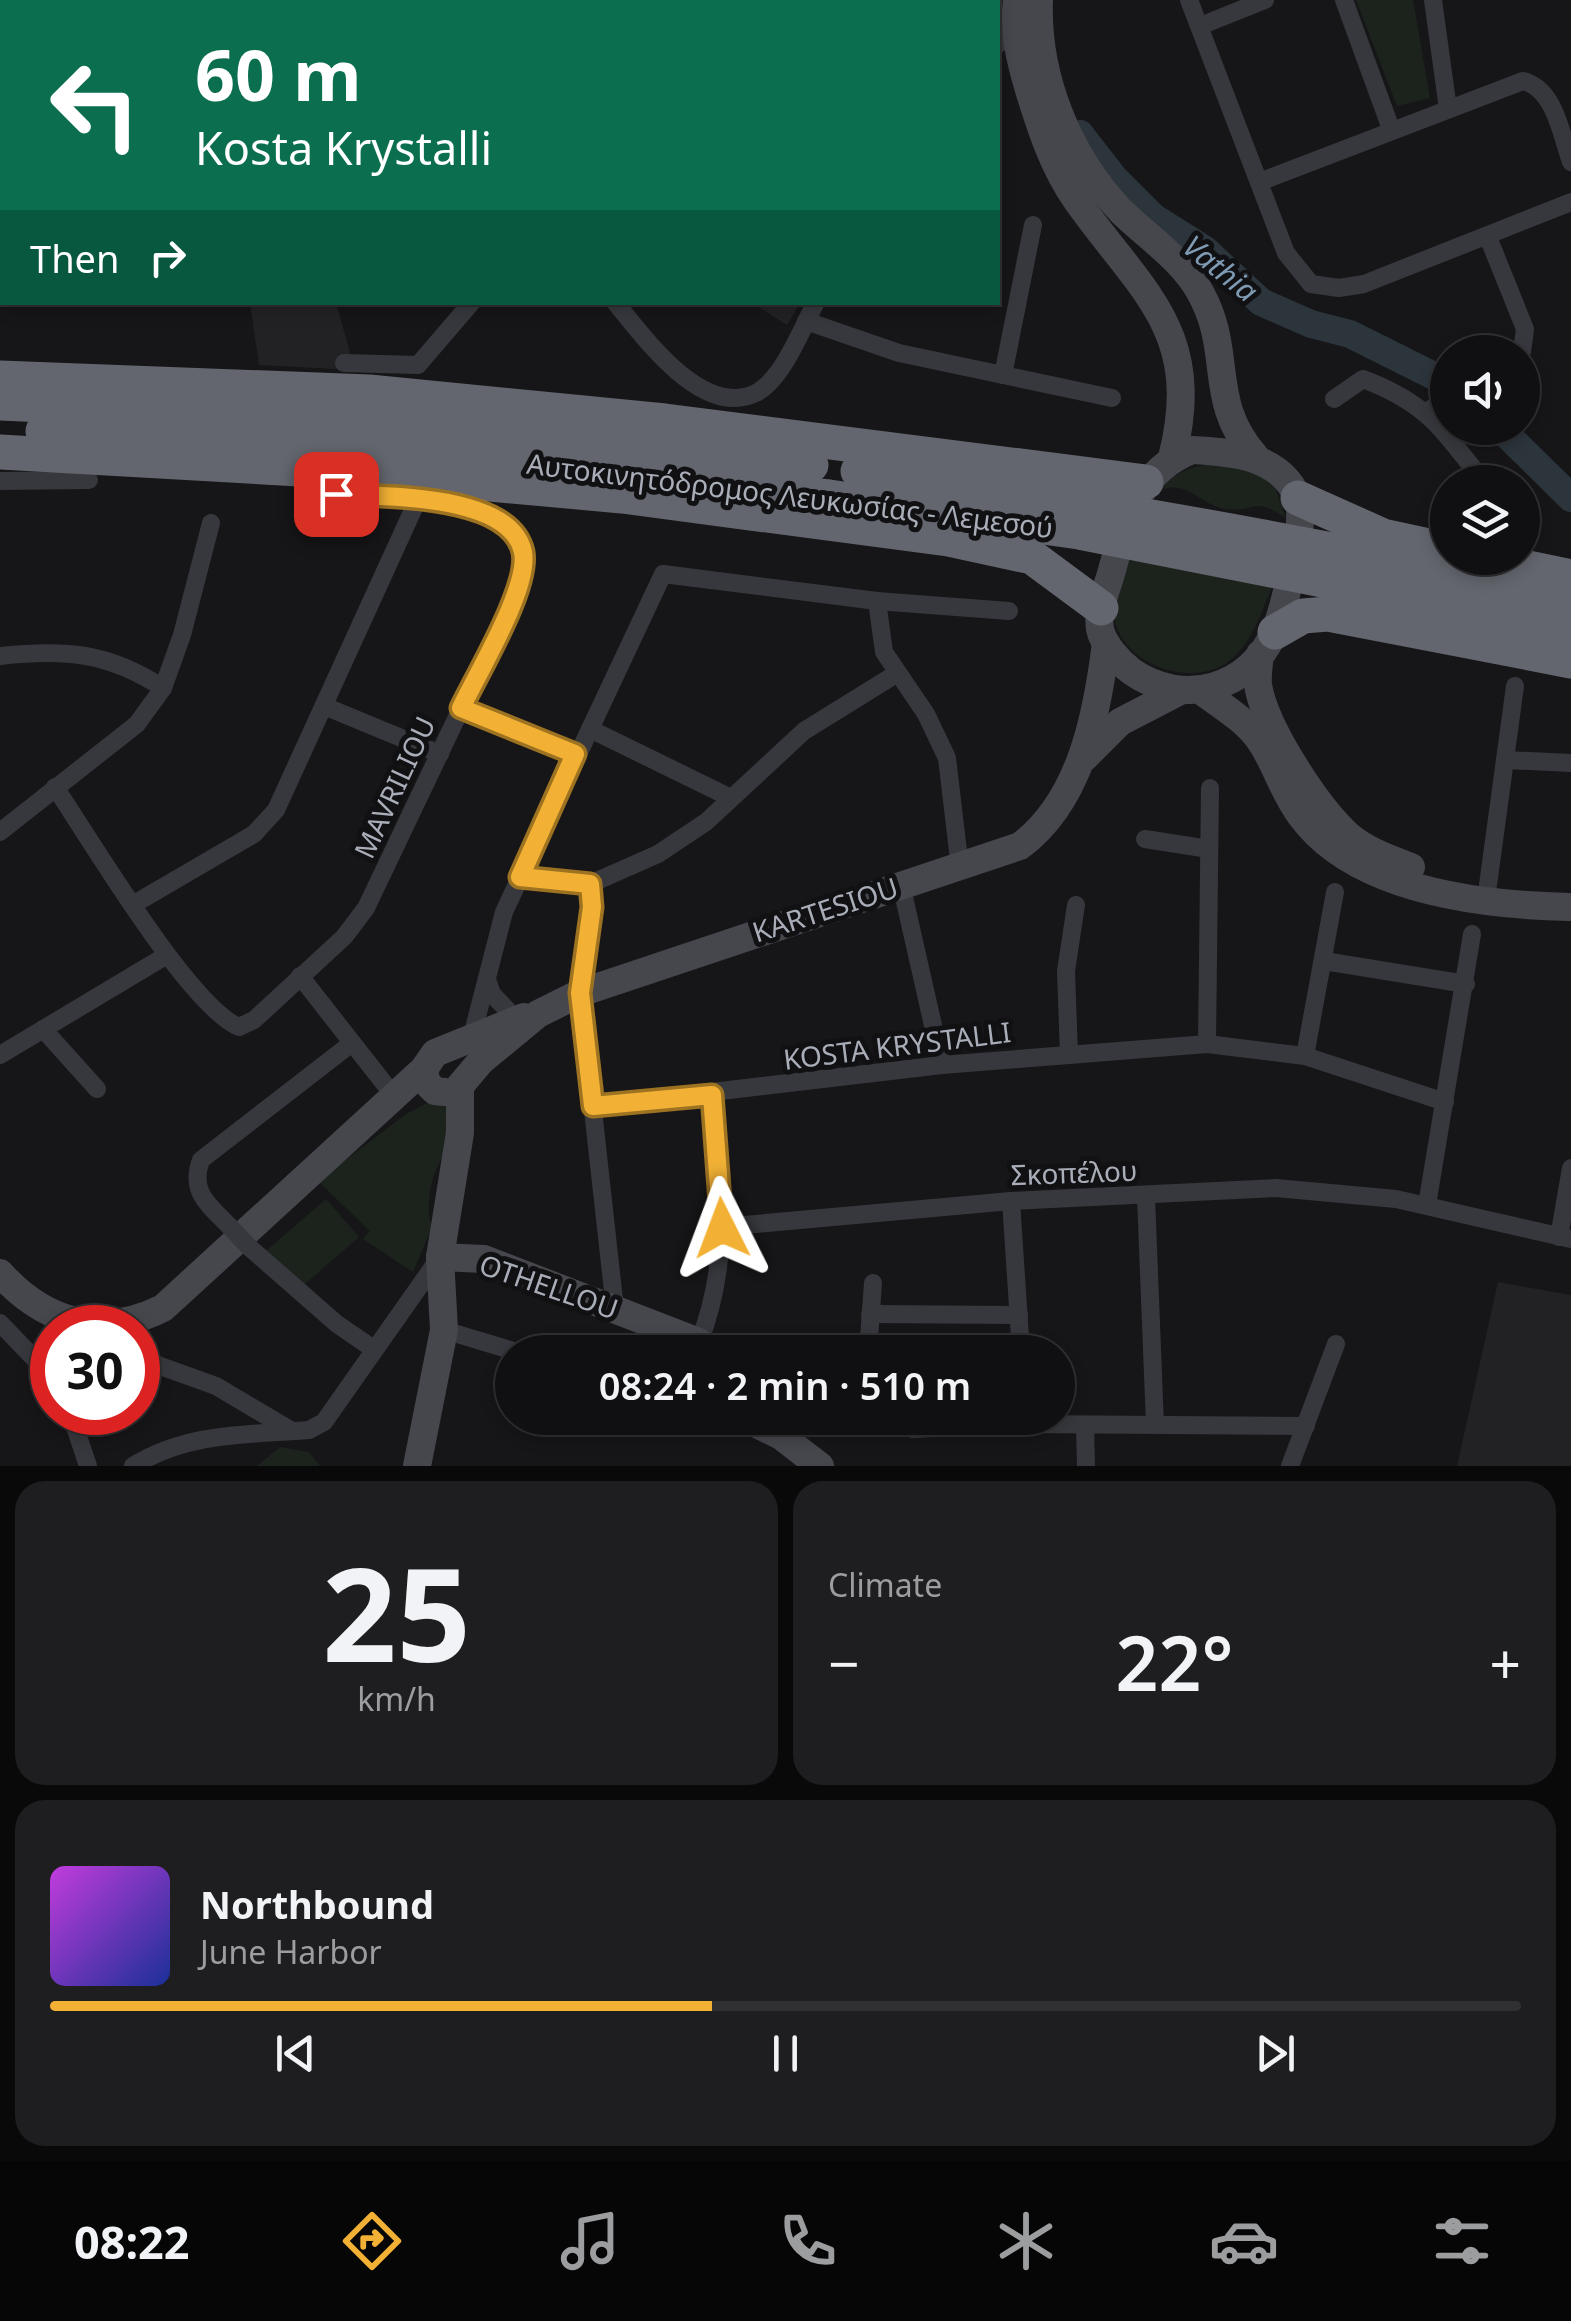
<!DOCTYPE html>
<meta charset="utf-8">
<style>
body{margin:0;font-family:"Noto Sans",sans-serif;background:#1e1e20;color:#f1f3f6;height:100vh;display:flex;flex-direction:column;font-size:38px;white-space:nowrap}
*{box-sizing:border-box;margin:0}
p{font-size:32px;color:#9c9d9f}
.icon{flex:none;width:55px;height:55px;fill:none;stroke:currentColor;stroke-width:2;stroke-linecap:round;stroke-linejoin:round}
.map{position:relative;height:1466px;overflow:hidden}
.panel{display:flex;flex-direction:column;gap:15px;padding:15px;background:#09090a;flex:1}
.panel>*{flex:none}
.banner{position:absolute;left:0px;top:0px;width:1000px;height:305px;box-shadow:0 5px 15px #0003,0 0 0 2px #303032;background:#0b6e4f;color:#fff;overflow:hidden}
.controls{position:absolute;left:1430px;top:335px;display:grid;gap:20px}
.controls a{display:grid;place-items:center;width:110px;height:110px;border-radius:50%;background:#101012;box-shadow:0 5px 15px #0003,0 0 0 2px #303032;font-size:50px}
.speed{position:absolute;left:30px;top:1305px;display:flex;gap:20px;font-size:50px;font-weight:700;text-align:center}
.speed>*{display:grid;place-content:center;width:130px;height:130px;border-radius:50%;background:#101012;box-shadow:0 5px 15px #0003,0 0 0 2px #303032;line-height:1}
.speed .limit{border:15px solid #d22;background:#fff;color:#111}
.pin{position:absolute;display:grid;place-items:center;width:85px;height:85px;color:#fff;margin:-42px;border-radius:20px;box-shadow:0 5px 15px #0006}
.me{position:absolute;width:110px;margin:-55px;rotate:357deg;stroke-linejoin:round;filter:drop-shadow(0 0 8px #0008)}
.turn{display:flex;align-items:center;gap:35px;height:210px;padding:0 30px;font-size:45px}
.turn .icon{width:130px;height:130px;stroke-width:2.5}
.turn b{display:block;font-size:70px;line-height:85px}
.then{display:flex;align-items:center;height:95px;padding:0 30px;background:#0003;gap:20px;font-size:38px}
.big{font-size:75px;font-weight:600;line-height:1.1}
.panel .widget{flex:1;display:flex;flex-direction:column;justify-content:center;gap:15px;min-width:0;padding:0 35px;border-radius:30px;background:#1e1e20}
.panel .dial{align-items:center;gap:0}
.dial b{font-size:130px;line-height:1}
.song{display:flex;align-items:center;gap:30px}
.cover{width:120px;height:120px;border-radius:15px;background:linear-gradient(135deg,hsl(290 70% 55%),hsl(230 70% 35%))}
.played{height:10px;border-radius:5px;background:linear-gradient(90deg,#f2b134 45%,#303032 45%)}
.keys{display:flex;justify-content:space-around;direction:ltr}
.heat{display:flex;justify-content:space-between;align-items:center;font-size:55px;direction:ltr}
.panel .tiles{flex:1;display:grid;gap:15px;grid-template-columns:1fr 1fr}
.widget:last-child{grid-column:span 2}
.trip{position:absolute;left:495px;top:1335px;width:580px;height:100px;border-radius:50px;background:#101012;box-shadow:0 5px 15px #0003,0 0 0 2px #303032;font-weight:600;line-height:100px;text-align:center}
.menu{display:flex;height:160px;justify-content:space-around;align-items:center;background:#060607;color:#9c9d9f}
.menu .icon{width:70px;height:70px}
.menu .selected{color:#f2b134}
.menu b{font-size:45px;color:#f1f3f6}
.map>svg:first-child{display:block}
</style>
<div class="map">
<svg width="1571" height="1466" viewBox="0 0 1571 1466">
<rect width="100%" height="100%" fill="#161618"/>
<!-- built -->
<g fill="#222225">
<path d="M625 0H877L878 2H625Z"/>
<path d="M250 303H336L355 370 259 365Z"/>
<path d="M752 303H800L787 325Z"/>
<path d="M1498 1282 1571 1295V1466H1457Z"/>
</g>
<!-- green -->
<g fill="#1c231d">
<path d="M1356 0H1413L1430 98 1397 106Z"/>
<path d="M1231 463 1273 482 1286 518C1251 495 1257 513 1226 509 1201 506 1185 477 1159 491 1179 467 1200 464 1231 463Z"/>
<path d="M1126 556 1274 583C1263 607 1254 639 1233 658 1200 689 1129 669 1116 625 1110 603 1117 576 1126 556Z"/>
<path d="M429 1102 448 1108 451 1147C433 1163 423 1204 432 1227L413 1272 363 1239 370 1231 318 1181 406 1114Z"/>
<path d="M326 1199 359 1237 299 1289 266 1251Z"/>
<path d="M280 1447 309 1452 320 1466H257Z"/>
</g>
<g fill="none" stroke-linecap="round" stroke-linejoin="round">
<!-- river -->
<g stroke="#2c353c" stroke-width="28">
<path d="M968 0 970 2"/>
<path d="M1080 134 1115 179 1153 217 1204 249 1261 302 1311 324 1350 334 1448 383"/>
<path d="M1500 428 1571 498"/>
</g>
<!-- street -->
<g stroke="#37383d" stroke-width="18">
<path d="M76 0 77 2"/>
<path d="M381 0 382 2"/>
<path d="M532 0 533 2"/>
<path d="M1189 0 1286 253 1311 284 1339 288 1364 284 1571 202"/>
<path d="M1344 0 1391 129"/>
<path d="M1433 0 1448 109"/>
<path d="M591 2H593"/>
<path d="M1200 26 1265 0"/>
<path d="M998 44 1016 33"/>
<path d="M0 89 2 88"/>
<path d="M1259 182 1523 81C1555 89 1561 134 1571 162"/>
<path d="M1488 237 1525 329 1522 352"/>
<path d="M615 302C644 337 702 419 756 393 783 379 802 328 816 302"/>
<path d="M806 321 899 353 1112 398"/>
<path d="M344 363 418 365 472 302"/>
<path d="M1003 375 1033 225"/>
<path d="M1334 399 1363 379C1429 404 1442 430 1484 482"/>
<path d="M1427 411 1448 400"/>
<path d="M0 481 89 480"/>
<path d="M877 601 884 652 926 714 947 758 960 868"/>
<path d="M0 656C64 649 108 652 163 688"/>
<path d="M324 706 440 754"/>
<path d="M461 708 575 754"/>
<path d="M590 729 731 798"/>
<path d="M1505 760 1571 763"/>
<path d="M55 787C90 839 189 1006 239 1027L254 1020 344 937 366 908 519 587C520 577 524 565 523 556 519 494 381 497 337 494"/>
<path d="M0 832 137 724 163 688 182 635 211 523"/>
<path d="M1145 839 1209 849"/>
<path d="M520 877 590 884 658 854 706 822 804 731 896 674"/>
<path d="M590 884 592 907 580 993 615 1309"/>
<path d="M901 884 942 1065"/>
<path d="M1488 885 1515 686"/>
<path d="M134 904 254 834 276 810 418 499"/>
<path d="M1324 961 1466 984"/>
<path d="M300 976 394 1096"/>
<path d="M487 979 492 994 515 1018"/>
<path d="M43 1029 97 1089"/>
<path d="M472 1036 504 912 663 574 877 601 1009 611"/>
<path d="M1207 1044 1210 788"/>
<path d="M1069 1054 1066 971 1076 905"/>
<path d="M0 1055 167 955"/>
<path d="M1305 1056 1335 892"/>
<path d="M593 1106 942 1065 1207 1044 1305 1056 1445 1102"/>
<path d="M1146 1197 1155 1425"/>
<path d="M1011 1201 1021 1352"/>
<path d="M1427 1205 1472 934"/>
<path d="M230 1227C209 1205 189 1192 201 1160L352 1043"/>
<path d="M722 1227 1011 1201 1276 1188 1396 1199 1571 1239"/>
<path d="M1559 1237 1571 1168"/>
<path d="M249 1247 337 1324 372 1348"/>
<path d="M870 1314 1019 1315"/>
<path d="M0 1323 52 1377"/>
<path d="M444 1330 517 1352"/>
<path d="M699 1342C731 1263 722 1179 712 1095"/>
<path d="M868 1352 873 1283"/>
<path d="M138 1358 216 1386 292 1431"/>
<path d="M70 1412 88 1466"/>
<path d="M875 1418 913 1429 1024 1424 1306 1426"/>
<path d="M1085 1425 1086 1466"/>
<path d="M133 1466C188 1432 247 1435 309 1430L324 1422 440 1257"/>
<path d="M1290 1466 1336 1344"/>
</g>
<!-- secondary -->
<g stroke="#45474d" stroke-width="28">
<path d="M1017 0C1013 31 1020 60 1029 90 1041 129 1053 167 1077 201 1143 294 1204 331 1172 458"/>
<path d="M1039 0C1036 76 1068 155 1120 210 1146 236 1182 259 1200 292 1234 352 1206 400 1255 456"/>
<path d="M1192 450C1230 452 1279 455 1297 496 1305 515 1296 545 1293 564 1288 586 1284 610 1275 630 1251 689 1183 708 1131 671 1119 662 1103 644 1100 629 1097 612 1105 593 1110 577 1125 524 1136 472 1192 450Z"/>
<path d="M1260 654C1259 664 1257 675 1258 685 1265 728 1317 807 1349 836 1367 851 1390 859 1411 867"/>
<path d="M1203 692C1223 707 1246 720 1261 742 1276 765 1284 794 1301 816 1356 891 1482 905 1569 907"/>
<path d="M1084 758 1120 722 1180 691"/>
<path d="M424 1069 426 1082 435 1091 454 1093 481 1061 538 1014 580 993 1020 846C1081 801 1097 715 1106 643"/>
<path d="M440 1257 484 1259 699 1342 708 1352"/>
<path d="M0 1273C45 1323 101 1339 163 1308L424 1069 435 1053 524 1017"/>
<path d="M744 1418 781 1436 820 1466"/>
<path d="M417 1466 444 1330 440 1257 460 1133V1090"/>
</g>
<!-- highway -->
<g stroke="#63666e" stroke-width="35">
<path d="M0 378 369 392 665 421 1146 482"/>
<path d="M0 403 369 420 639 443 811 465"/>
<path d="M43 431 366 446 634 472 829 497"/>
<path d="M0 452 369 473 622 496 948 539 1032 557 1101 608"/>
<path d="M1298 498 1383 536 1448 550"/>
<path d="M1480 558 1571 577"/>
<path d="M1275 632 1303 616 1328 614 1571 661"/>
</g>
<!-- street-bridge -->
<path stroke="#37383d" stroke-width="18" d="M230 1227 249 1247"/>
<!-- highway-bridge -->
<g stroke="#63666e" stroke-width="35">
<path d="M858 471C1098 504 1334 548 1571 598"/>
<path d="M829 497 1079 532 1571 629"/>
</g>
</g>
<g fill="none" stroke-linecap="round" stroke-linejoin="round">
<defs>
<path id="route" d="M336 494C384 497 510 493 523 552 530 587 477 674 461 708L575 754 520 877 590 884 592 907 580 993 593 1106 712 1095 722 1228"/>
</defs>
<!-- route casing -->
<use href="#route" stroke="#9d7322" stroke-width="25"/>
<!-- route -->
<use href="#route" stroke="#f2b134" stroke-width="18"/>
</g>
<g text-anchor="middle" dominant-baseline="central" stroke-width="10" stroke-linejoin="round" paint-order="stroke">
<!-- street labels -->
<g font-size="28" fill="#a8adb8" stroke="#111113">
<text transform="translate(790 495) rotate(7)">Αυτοκινητόδρομος Λευκωσίας - Λεμεσού</text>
<text transform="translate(394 787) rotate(-65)">MAVRILIOU</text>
<text transform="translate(825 909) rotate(-18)">KARTESIOU</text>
<text transform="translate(897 1045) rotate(-7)">KOSTA KRYSTALLI</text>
<text transform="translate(1074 1172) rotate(-2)">Σκοπέλου</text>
<text transform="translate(549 1286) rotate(19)">OTHELLOU</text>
</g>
<!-- water labels -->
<g font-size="30" font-style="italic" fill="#7f9bb3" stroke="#111113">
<text transform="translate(1221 268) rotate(39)">Vathia</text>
</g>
</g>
</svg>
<div class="controls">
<a><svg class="icon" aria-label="sound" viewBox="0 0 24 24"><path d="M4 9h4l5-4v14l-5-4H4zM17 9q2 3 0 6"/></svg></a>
<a><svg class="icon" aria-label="layers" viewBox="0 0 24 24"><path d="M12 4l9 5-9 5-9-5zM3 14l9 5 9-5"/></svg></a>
</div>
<div class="speed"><div class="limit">30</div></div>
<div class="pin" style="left:336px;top:494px;background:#d93025"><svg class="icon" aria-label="arrive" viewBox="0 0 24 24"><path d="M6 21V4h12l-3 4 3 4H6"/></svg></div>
<svg class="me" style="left:722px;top:1228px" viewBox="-20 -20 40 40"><path d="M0-17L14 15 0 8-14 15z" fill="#f2b134" stroke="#fff" stroke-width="4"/></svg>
<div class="trip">08:24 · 2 min · 510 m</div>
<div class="banner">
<div class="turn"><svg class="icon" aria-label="left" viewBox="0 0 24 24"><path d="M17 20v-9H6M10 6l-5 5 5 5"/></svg><div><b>60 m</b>Kosta Krystalli</div></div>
<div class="then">Then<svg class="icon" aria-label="right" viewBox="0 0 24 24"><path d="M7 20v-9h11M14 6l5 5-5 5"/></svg></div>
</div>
</div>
<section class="panel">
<div class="tiles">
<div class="widget dial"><b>25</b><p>km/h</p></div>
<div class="widget"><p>Climate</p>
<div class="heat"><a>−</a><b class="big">22°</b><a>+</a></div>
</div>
<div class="widget">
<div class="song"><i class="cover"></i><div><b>Northbound</b><p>June Harbor</p></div></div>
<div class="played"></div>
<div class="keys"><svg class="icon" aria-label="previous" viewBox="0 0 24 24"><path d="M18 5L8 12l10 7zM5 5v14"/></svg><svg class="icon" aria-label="pause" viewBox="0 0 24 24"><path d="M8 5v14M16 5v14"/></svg><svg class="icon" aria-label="next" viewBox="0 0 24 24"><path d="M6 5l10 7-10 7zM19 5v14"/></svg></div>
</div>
</div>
</section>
<nav class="menu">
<b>08:22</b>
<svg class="icon selected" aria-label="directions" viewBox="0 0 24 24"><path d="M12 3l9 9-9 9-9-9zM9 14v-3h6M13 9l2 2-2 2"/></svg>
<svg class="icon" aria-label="music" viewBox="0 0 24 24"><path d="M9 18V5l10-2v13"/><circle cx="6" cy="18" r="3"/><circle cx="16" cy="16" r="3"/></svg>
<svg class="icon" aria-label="phone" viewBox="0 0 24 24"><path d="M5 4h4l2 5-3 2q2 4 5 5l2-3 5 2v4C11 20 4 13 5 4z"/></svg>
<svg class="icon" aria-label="climate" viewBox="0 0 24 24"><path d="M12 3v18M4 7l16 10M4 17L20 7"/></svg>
<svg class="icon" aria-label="car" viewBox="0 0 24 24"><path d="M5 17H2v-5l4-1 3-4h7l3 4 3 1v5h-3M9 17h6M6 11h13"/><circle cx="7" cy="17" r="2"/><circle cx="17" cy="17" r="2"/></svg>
<svg class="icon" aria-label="filters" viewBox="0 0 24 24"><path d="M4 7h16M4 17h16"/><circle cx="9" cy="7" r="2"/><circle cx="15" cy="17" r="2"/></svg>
</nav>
